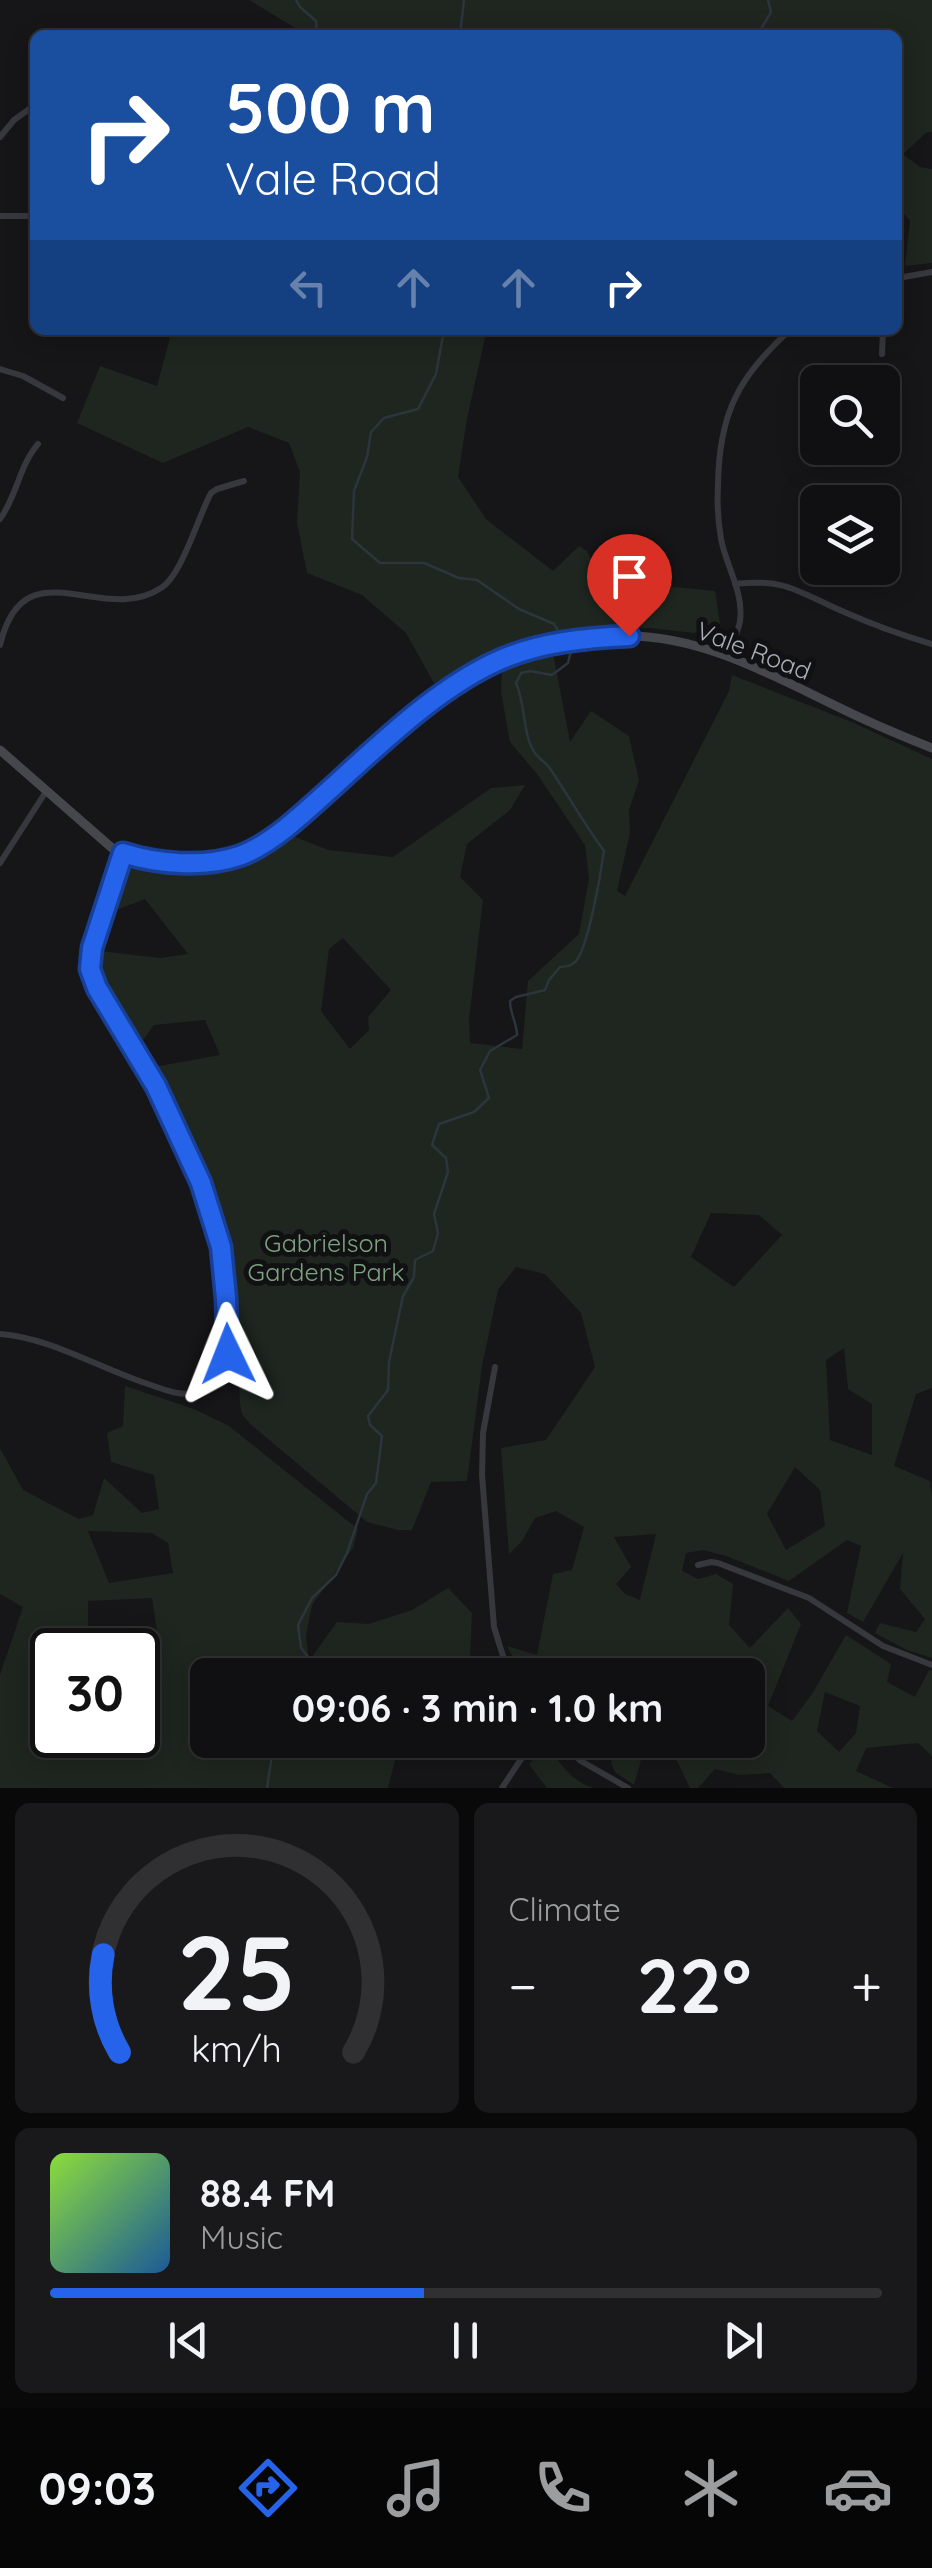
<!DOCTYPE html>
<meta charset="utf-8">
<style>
body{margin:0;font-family:Quicksand,sans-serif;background:#19191b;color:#f1f3f6;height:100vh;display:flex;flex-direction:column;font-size:38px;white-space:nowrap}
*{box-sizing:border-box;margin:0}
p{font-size:32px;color:#9c9d9f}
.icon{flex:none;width:55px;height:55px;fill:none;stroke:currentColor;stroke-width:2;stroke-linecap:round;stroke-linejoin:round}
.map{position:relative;height:1788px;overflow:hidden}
.drawer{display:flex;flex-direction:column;gap:15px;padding:15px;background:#09090a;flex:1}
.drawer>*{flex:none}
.hud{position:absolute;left:30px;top:30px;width:872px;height:305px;border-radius:15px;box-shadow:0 5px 25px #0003,0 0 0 2px #303032;background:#1a4fa0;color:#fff;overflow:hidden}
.buttons{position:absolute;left:800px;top:365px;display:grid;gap:20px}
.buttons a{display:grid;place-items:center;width:100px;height:100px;border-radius:15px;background:#101012;box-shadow:0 5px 25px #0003,0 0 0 2px #303032;font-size:50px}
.speed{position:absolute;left:30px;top:1628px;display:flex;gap:20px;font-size:50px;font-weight:700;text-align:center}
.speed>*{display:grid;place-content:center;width:130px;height:130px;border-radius:50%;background:#101012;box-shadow:0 5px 25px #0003,0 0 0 2px #303032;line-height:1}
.speed .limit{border:5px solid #111;border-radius:15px;background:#fff;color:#111}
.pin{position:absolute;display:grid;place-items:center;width:85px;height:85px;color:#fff;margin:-102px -42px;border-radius:50% 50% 50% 0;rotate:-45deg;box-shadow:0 0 10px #0007}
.pin .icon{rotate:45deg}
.me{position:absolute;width:110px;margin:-55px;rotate:358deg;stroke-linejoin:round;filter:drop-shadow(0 0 8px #0008)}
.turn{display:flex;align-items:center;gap:35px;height:210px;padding:0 30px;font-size:45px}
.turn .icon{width:130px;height:130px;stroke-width:2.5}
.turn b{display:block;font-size:70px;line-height:85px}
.lanes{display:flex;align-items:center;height:95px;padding:0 30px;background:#0003;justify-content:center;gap:50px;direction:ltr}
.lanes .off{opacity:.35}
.big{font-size:75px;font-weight:700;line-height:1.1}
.drawer .tile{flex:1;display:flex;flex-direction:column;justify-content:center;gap:15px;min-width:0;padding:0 35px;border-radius:15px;background:#19191b}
.drawer .dial{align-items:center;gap:0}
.dial svg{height:260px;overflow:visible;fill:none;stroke:#303032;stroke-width:7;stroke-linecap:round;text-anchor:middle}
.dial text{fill:#f1f3f6;stroke:none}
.song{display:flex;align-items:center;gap:30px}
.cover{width:120px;height:120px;border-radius:15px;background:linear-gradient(135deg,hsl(90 70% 55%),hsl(210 70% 35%))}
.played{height:10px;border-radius:5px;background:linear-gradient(90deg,#2563eb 45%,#303032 45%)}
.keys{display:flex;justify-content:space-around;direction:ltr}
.heat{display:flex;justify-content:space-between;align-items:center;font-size:55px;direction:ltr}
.drawer .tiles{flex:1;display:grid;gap:15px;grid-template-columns:1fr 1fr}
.tile:last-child{grid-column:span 2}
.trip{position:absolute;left:190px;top:1658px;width:575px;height:100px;border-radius:15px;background:#101012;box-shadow:0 5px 25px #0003,0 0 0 2px #303032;font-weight:700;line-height:100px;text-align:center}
.menu{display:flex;height:160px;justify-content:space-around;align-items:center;background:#060607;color:#9c9d9f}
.menu .icon{width:70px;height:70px}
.menu .on{color:#2563eb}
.menu b{font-size:45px;color:#f1f3f6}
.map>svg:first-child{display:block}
</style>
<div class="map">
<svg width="932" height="1788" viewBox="0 0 932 1788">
<rect width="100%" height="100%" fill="#161618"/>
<!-- green -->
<g fill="#1e261f" fill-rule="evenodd">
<path d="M249 0H932V132H927L903 154 920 167 932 169V263L905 266 910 220 901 211H898V35H303L297 29Z"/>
<path d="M172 330H586L486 333 467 419 458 477 486 519 553 571 579 546 587 551 604 580 715 591 720 624 694 633 650 628H594L522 639 434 683 406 633 362 595 307 573 297 523 300 472 289 443 248 427 163 463 77 423 100 366 157 386Z"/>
<path d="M553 653 570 742 591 711 629 736 639 780 629 810 630 833 617 891 625 896 729 691 732 675 854 723 932 759V1388L916 1394 894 1466 930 1481 932 1497V1658L907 1650 875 1633 880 1623 916 1632 925 1619 900 1589 903 1553 863 1622 847 1613 861 1546 847 1540 789 1581 726 1556 703 1550 686 1553 682 1571 698 1579 716 1574 733 1584 729 1625 750 1648 788 1608 801 1624 768 1706 792 1721 812 1694 846 1635 891 1664 887 1682 915 1697 929 1670 932 1671V1756L918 1743 866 1748 856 1771 893 1788H784L770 1773 739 1775 715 1769 698 1788H690L674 1755 643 1753 634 1785 615 1772 611 1762 625 1740H748V1675H522L507 1646 537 1655 553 1574 572 1570 584 1527 556 1511 535 1518 522 1541 509 1554 501 1448 546 1440 595 1367 581 1313 545 1274 516 1267 498 1290 482 1366 467 1481 431 1482 412 1530H398L367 1522 250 1424 242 1414 240 1404C238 1354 239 1301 230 1251 219 1192 183 1121 154 1067L220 1055 205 1020 154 1025 141 1043 101 977 100 951 160 958 188 954 145 899 114 911 130 869C203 875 232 883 293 836L328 850 393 857 491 788 525 785 510 810 467 844 460 877 483 900 469 1020 470 1043 522 1049 528 981 579 934 589 879 585 845 537 774 510 742 501 692 502 670ZM343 938 391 990 368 1017 369 1030 350 1049 321 1011 329 949ZM711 1213 759 1215 782 1235 734 1287 691 1257ZM844 1348 848 1389 872 1404V1455L830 1440 826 1360ZM795 1467 820 1490 825 1526 786 1550 767 1514ZM656 1534 640 1599V1600L625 1594 616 1584 631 1567 614 1537ZM825 1692 860 1706 856 1733 839 1752 817 1731Z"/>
<path d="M125 1386 194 1409 229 1426 358 1529 353 1548 312 1605 306 1636 309 1661 337 1622 369 1624 412 1610 448 1588 472 1613 470 1657 409 1658 386 1675H208V1740H400L388 1788H0V1675L23 1607 0 1594V1448L23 1490 79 1519 93 1515 104 1478 142 1513 159 1509 154 1475 111 1462 107 1433 123 1426ZM88 1531 152 1533 168 1543 173 1573 109 1583ZM152 1598 157 1631 138 1652V1735H52V1650H88V1601Z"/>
<path d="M548 1747C561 1765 572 1781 593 1788H547L529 1764Z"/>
</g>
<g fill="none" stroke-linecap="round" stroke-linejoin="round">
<!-- stream -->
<g stroke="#2c353c" stroke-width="2.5">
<path d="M296 0 300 7 316 21 317 35"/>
<path d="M460 35 464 0"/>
<path d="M752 35 761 29 771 12 768 0"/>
<path d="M311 1675 312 1662 301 1648 298 1625 312 1598 336 1575 347 1553 367 1494 376 1483 382 1436 370 1425 368 1416 388 1390 389 1362 403 1296 414 1277 415 1260 433 1251 438 1233 434 1214 448 1172 446 1158 432 1145 439 1124 474 1112 489 1098 480 1070 490 1051 517 1035C517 1023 510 1014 510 1001L516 997 545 990 549 980 560 967C568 966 569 967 575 962 588 950 601 872 604 851 585 825 569 797 551 770 547 763 539 759 535 753 522 734 526 705 516 683L521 673 530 671 552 675 568 663 571 651 554 624 519 609 477 580 459 578 424 563H380L352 539 354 491 367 457 371 432 384 418 418 409 436 374 444 330"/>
<path d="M267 1788 274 1742 283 1740"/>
</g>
<!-- street -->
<g stroke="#37383d" stroke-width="6">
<path d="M69 35 70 33"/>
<path d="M0 137 14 120 35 105"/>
<path d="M0 216H35"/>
<path d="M898 278 932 272"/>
<path d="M882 354 883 330"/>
<path d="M0 369 23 376 63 398"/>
<path d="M0 519C17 496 19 466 38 444"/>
<path d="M735 584C786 578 798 592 842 611 871 624 901 635 932 644"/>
<path d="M0 645C24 544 102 627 161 588 182 575 198 517 211 493L217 489 244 481"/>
<path d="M729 658C731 645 738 633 740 621 744 592 726 566 721 539 718 521 717 502 718 485 719 414 738 377 790 330"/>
<path d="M0 863 47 790"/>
<path d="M0 1334C49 1337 103 1370 151 1385 165 1390 180 1396 195 1393 226 1389 228 1359 228 1334 227 1304 226 1273 220 1243 206 1179 175 1118 143 1062 129 1038 94 994 90 970 86 938 116 886 123 853"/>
<path d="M495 1367 483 1433 482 1475 494 1627 503 1656 513 1675"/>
<path d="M698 1565 711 1562 718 1563 809 1598 883 1646 932 1665"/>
<path d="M559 1740 581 1761 628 1788"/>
<path d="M502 1788 525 1753 538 1740"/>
</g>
<!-- secondary -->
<path stroke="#45474d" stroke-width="9" d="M0 750 112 848C151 868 214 870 253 850 278 838 299 818 320 800 369 757 416 708 473 674 518 647 573 637 626 636 699 635 770 674 834 705 866 721 899 735 932 748"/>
</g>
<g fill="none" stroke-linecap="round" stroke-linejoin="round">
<defs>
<path id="route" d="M228 1354 226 1298 221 1247 201 1183 156 1086 97 988 90 969 92 948 123 853C157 864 204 868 239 856 257 850 272 839 286 828 353 773 423 693 502 659 542 642 586 638 629 636"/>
</defs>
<!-- route casing -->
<use href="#route" stroke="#184099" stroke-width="25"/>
<!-- route -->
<use href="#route" stroke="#2563eb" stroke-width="18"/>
</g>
<g text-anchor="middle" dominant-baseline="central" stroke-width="10" stroke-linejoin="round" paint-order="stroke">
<!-- street labels -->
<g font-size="25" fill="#a8adb8" stroke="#111113">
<text transform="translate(754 650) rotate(21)">Vale Road</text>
</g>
<!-- park labels -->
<g font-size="25" fill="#7fa381" stroke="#111113">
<text x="326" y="1242">Gabrielson<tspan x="326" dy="29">Gardens Park</tspan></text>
</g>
</g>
</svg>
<div class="buttons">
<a><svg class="icon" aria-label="search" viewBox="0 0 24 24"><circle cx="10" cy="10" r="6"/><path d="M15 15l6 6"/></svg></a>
<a><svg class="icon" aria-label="layers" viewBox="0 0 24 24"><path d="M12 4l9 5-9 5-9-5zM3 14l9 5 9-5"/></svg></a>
</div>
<div class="speed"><div class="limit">30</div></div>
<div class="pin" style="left:629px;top:636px;background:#d93025"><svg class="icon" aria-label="arrive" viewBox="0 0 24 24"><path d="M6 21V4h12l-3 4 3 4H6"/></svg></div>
<svg class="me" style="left:228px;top:1354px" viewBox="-20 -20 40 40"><path d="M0-17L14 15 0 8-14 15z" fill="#2563eb" stroke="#fff" stroke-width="4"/></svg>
<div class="trip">09:06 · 3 min · 1.0 km</div>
<div class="hud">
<div class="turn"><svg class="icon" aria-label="right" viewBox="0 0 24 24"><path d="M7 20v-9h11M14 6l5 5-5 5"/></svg><div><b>500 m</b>Vale Road</div></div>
<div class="lanes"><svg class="icon off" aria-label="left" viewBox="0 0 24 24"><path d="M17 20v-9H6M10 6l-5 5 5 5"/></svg><svg class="icon off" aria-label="ahead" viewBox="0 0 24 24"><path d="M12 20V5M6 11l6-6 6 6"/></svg><svg class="icon off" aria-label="ahead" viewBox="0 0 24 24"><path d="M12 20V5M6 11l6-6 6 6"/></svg><svg class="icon" aria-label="right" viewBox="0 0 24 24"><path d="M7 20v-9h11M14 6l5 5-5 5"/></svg></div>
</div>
</div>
<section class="drawer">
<div class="tiles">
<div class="tile dial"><svg viewBox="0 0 100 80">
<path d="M14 69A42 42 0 1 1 86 69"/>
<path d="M14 69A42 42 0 0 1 9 39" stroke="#2563eb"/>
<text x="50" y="56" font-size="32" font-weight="700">25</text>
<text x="50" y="72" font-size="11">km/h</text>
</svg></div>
<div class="tile"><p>Climate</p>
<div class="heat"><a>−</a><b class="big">22°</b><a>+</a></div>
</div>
<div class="tile">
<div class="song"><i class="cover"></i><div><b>88.4 FM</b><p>Music</p></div></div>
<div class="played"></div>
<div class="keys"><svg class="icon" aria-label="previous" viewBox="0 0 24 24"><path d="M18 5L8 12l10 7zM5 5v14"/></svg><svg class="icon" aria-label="pause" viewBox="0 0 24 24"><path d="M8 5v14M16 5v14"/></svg><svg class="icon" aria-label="next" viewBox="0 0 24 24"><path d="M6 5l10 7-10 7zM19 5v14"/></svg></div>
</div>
</div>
</section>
<nav class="menu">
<b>09:03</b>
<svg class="icon on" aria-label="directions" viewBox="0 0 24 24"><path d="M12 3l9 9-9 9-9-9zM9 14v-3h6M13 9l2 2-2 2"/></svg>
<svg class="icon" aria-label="music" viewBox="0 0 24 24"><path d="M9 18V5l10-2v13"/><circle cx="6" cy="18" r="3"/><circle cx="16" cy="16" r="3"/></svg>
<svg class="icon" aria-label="phone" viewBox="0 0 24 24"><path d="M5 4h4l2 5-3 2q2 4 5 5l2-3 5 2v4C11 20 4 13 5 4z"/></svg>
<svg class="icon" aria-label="climate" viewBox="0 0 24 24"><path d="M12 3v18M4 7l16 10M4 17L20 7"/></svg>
<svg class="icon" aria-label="car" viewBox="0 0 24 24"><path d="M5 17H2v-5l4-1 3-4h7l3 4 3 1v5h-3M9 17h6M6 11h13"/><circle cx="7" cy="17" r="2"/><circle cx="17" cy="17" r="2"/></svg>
</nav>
